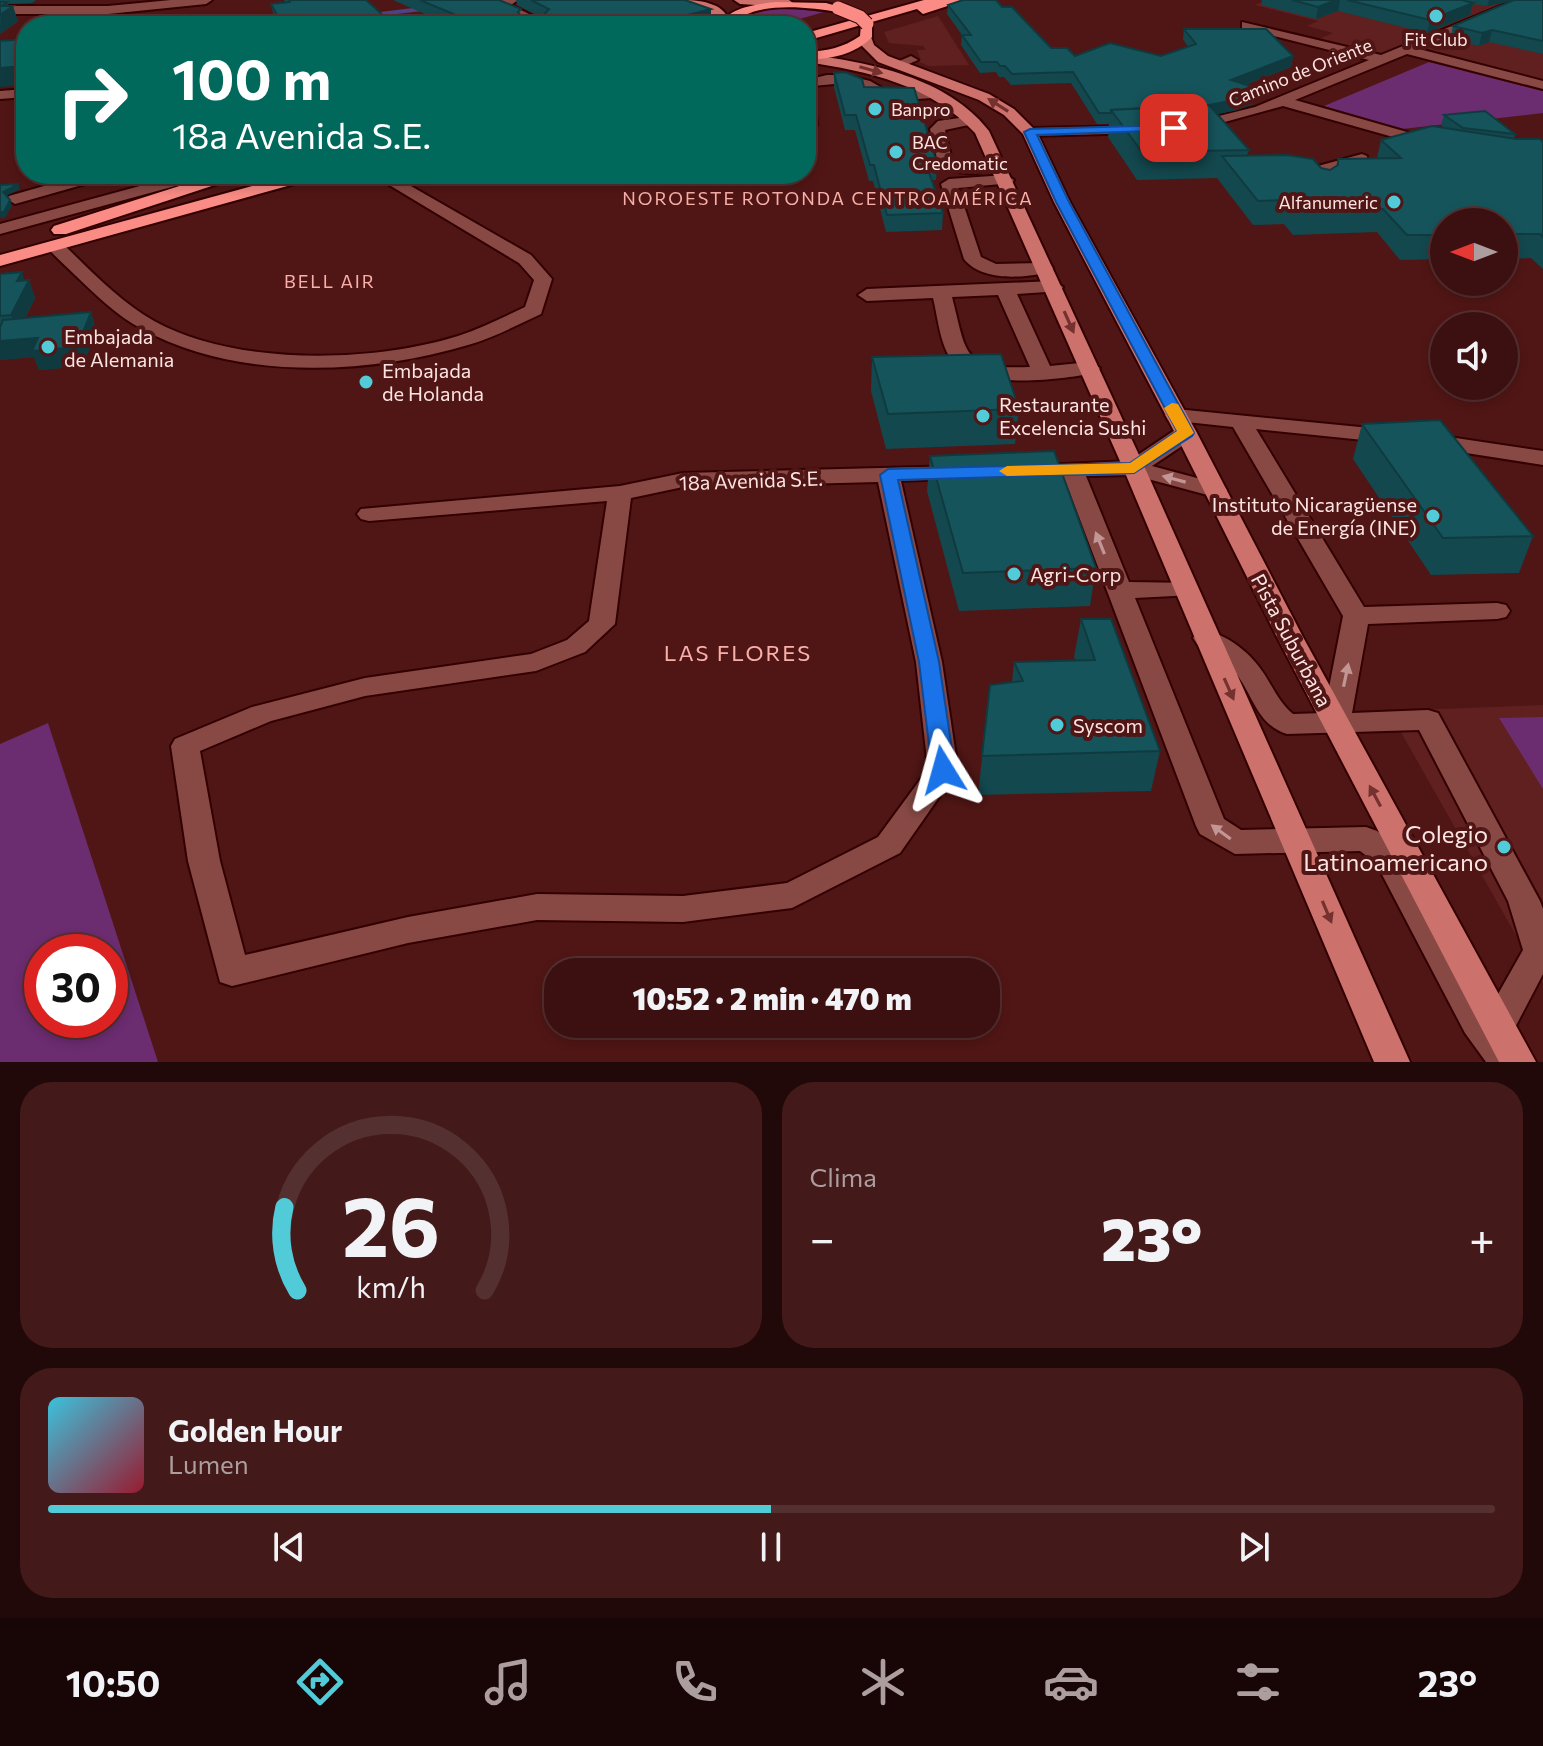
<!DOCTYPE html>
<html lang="es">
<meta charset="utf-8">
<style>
body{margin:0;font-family:Commissioner,sans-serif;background:#431919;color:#f1f3f6;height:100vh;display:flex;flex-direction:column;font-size:30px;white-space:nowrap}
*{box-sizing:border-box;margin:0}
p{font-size:26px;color:#ac9d9f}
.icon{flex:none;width:44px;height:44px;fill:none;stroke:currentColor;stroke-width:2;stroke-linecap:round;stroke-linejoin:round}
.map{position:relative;height:1062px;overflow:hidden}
.details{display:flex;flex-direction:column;gap:20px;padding:20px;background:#210909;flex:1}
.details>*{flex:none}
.top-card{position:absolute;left:16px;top:16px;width:800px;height:168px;border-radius:32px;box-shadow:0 4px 12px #0003,0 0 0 2px #553030;background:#00695c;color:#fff;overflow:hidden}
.needle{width:52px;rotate:270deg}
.fabs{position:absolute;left:1430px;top:208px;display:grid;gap:16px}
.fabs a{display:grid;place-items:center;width:88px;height:88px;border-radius:50%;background:#3c1010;box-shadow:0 4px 12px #0003,0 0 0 2px #553030;font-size:40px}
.speed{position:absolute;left:24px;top:934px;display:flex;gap:16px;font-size:40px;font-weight:700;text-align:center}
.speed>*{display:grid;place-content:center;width:104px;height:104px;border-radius:50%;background:#3c1010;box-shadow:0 4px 12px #0003,0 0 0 2px #553030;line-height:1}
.speed .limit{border:12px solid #d22;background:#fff;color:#111}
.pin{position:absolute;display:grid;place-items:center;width:68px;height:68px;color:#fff;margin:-34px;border-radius:16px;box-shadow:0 4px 12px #0006}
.me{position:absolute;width:88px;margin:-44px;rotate:352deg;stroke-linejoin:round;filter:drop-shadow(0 0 6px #0008)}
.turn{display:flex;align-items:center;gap:28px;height:168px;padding:0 24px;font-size:36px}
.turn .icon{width:104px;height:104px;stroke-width:2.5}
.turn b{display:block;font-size:56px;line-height:68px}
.big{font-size:60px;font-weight:800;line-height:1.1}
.details .widget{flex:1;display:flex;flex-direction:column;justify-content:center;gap:12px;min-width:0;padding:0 28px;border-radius:32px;background:#431919}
.details .dial{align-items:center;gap:0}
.dial svg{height:208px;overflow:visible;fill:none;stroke:#553030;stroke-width:7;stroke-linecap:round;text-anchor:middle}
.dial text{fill:#f1f3f6;stroke:none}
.song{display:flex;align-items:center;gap:24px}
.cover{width:96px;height:96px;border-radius:12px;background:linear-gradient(135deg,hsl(190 70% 55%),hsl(350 70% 35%))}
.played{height:8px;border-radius:4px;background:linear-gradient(90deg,#52cbd8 50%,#553030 50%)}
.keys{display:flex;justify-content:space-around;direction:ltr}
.heat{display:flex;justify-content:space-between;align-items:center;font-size:44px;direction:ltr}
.details .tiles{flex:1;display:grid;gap:20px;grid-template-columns:1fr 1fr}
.widget:last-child{grid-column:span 2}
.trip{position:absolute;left:544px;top:958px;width:456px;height:80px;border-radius:32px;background:#3c1010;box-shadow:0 4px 12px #0003,0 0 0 2px #553030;font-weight:800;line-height:80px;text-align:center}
.menu{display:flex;height:128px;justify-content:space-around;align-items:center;background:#180606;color:#ac9d9f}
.menu .icon{width:56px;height:56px}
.menu .active{color:#52cbd8}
.menu b{font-size:36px;color:#f1f3f6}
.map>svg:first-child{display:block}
</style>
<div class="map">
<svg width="1543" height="1062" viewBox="0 0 1543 1062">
<rect width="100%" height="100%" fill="#501615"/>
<!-- built -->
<g fill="#60201f">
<path d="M1268 0H1543V86L1410 52 1389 59 1317 40 1333 33 1307 26 1318 21 1255 5Z"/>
<path d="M938 16 969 65 929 66 915 60H921L917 50H925L924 46 889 43 884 32Z"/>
<path d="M1543 705V983L1389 711Z"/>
</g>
<!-- green -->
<g fill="#6c2c70" fill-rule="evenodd">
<path d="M784 8 824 12 775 26H736C747 10 766 10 784 8Z"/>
<path d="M1429 62 1543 91V113L1402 129 1324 106Z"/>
<path d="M1543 717V789L1499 718Z"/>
<path d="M48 723 158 1062H0V744ZM110 952V1020H42V952Z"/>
</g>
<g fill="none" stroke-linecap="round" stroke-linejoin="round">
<!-- stream -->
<path stroke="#4d4486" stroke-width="4" d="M372 15 422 9"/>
<defs>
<g id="minor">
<path d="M171 0H212L206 4 108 14H0V6H108Z"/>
<path d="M502 0H518L511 5 547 23 544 26H522L529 22 497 8V2Z"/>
<path d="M1515 0H1531L1419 49 1543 81V89L1407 54 1295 100 1435 140V146H1425L1283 106 1192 131 1185 127 1187 124 1255 107 1369 60 1242 28V22L1381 55Z"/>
<path d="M911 56 918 60 897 69 890 65Z"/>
<path d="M827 75H845L870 81 891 93 932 90 939 94 932 98 889 101 845 83 813 86 817 125 806 128V80Z"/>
<path d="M26 89V97L0 99V91Z"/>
<path d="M973 116 980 120 978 123 945 130 952 161 982 163 990 168C977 177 954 172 939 167L930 129 938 121Z"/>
<path d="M1140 126 1145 127V133L1030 136 1023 132 1030 128Z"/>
<path d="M1362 154 1367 156V162L1313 177 1305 172 1307 169Z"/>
<path d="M86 174H112L110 177 15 204 7 199 9 196Z"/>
<path d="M184 174H210L208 177 0 234V224Z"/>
<path d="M371 174H390L531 255 552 279 541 314C517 325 493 338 468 345 367 375 237 381 142 329 117 316 96 295 76 276 66 266 55 257 46 246L55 241 61 242C90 270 119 301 154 321 236 366 371 363 458 336 482 328 504 317 525 307L534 280 519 263Z"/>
<path d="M1006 175 1014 180 1012 183 958 188 981 257 996 264 1044 263 1050 264 1053 268 1050 272C1025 278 982 282 964 259L941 184 949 179Z"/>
<path d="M1054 281 1063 287 1061 291 1017 294 1050 366 1090 362 1100 368 1097 372C1066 380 975 390 953 362 940 346 938 318 933 298L867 301 858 295 867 289ZM998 295 1030 367C962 370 967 355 952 297Z"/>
<path d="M1176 409 1401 431 1404 436 1401 441 1393 443 1256 429 1364 607 1497 603 1506 605 1510 611 1506 617 1497 619 1368 624 1352 713 1428 710 1438 713 1540 901 1543 909V974L1510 1037 1525 1062H1486L1465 1033 1376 863 1360 851 1235 854 1200 834 1196 826 1064 477 1020 476 1017 471 1020 466 1129 461 1178 428H1194L1197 433 1194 438 1152 466 1223 485 1227 490 1223 495 1215 497 1133 475 1086 476 1129 582 1193 583 1197 589 1193 595 1135 598 1224 819 1241 830 1366 827 1377 831 1398 846 1489 1010 1523 950 1508 901 1419 730 1287 734C1259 726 1253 697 1238 676 1228 664 1210 654 1197 644L1193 638 1197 632C1216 627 1244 648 1256 663 1270 679 1276 700 1293 714L1324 713 1343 616 1233 427 1168 420 1165 415Z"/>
<path d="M1429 434 1543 451V465L1421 446 1418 441Z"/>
<path d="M960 466 968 468 971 473 968 478 901 481 942 662 958 770 900 853 792 908 683 922 537 920 408 943 232 986 220 982 188 861 171 746 175 739 252 707 365 678 531 654 567 640 589 621 607 501 369 521 361 519 357 514 361 509 620 486 683 473ZM878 482 916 662 928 769 878 837 787 883 683 896 537 894 408 917 245 955 220 861 200 751 271 721 365 696 536 671 585 652 615 624 631 498 683 487Z"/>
</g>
<g id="major">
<path d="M684 0C701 0 729 4 729 25L717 26V19Z"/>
<path d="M734 0H789L793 3 787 7 740 4Z"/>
<path d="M862 34H870L874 45 888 56 989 94 1014 109 1037 132 1070 202 1197 433 1303 637 1536 1062H1499L1277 637 1175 433 1054 202 1023 134 1004 115 979 100 878 62 862 46Z"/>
<path d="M806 54C871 63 947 77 989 131L1145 468 1410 1062H1374L1123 468 975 133C931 85 868 71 806 62Z"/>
</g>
<g id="highway">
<path d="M924 0H966L923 14 917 9 872 22V37C855 55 830 59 806 60V52C826 51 843 48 860 36L861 25 806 41V33Z"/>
<path d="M775 2 826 3 844 8 838 12C807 7 753 0 730 26H717C732 7 752 5 775 2Z"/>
<path d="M217 174H241L239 177 66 234H54L51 230 54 226Z"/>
<path d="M296 174H322L320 177 0 266V255Z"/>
</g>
</defs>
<!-- minor casing -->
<use href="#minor" stroke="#330001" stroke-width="4"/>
<!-- major casing -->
<use href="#major" stroke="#330001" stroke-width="4"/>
<!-- highway casing -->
<use href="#highway" stroke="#330001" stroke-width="4"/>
<!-- minor -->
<use href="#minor" fill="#884945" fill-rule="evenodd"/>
<!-- major -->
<use href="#major" fill="#cc716b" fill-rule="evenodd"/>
<!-- highway -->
<use href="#highway" fill="#fa8c85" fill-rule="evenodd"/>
<defs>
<path id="highway-bridge" d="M838 8 860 17 867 24"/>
</defs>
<!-- highway-bridge casing -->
<use href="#highway-bridge" stroke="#330001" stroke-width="15" stroke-linecap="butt"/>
<!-- highway-bridge -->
<use href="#highway-bridge" stroke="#fa8c85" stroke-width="13"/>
</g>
<!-- wall -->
<g fill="#13484e">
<path d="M0 0H36L32 3 8 4 18 21 0 34Z"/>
<path d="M284 0H366L395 26H279L274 17 271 4 285 2Z"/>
<path d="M393 0H499L522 16H538L517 5 516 0H685L711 9V22L697 26H452Z"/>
<path d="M1262 0H1543V54L1489 42 1479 46 1450 39 1453 26 1512 1 1487 6 1473 4 1470 15 1427 33 1338 11 1316 19 1261 5Z"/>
<path d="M948 5 1002 7 1051 48 1075 56H1161L1188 47 1183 39 1184 29 1293 56 1291 67 1245 85 1253 87V104L1237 110 1217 114 1249 150 1247 155 1330 170 1336 166 1338 159 1377 158 1381 140 1444 128 1441 125 1444 115 1515 134 1514 138 1543 142V269L1531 258 1504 259V222H1444V259L1400 260 1377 232 1293 235 1284 224 1253 225 1217 178 1137 180 1108 137 1109 124H1097L1071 83 1011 85 1004 77H999L996 72 980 73 961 45 962 35 947 14Z"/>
<path d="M834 73 864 87 937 164 936 180H932L943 213 942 230 886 232 873 181H869L855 130H845L834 87Z"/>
<path d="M0 274 25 280H29L35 298 25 318 91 312 96 330 83 366 39 370 34 357 0 360Z"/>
<path d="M872 357 1019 409 1015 444 886 449 871 391Z"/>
<path d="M1362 424 1533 536 1519 573 1431 575 1353 459Z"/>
<path d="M930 456 1096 568 1090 606 959 611 927 491Z"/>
<path d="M1081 619 1160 751 1151 791 978 795 990 685 1012 682 1014 662 1076 661 1074 657Z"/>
</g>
<!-- shaded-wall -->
<g fill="#0f3b40">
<path d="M1336 0H1340L1338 11 1316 19 1318 7Z"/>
<path d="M1489 0H1516L1487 6Z"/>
<path d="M7 2 9 9 13 6 18 21 0 34 1 6Z"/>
<path d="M1473 3 1470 15 1427 33 1430 20Z"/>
<path d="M711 9V22L697 26H646Z"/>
<path d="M1492 30 1489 42 1479 46 1482 33Z"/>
<path d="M1293 56 1291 67 1228 91 1231 80Z"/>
<path d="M26 66V85L0 87V68Z"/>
<path d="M1253 87 1252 94 1256 92 1253 104 1237 110 1191 120 1147 112Z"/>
<path d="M19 184 20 189 4 197 3 192Z"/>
<path d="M10 200 12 206 5 218H0V212Z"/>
<path d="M22 272 26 285 29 280 35 298 17 333 11 315 17 281Z"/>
<path d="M91 312 96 330 83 366 39 370 34 357 0 360V341L38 338Z"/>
</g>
<!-- building -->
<g fill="#16545b" stroke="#0f3b40" stroke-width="2">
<path d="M289 0H366L395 26H283L271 4 290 2Z"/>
<path d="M420 0H499L521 9 518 12 521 16H543L549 9 531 0H685L711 9 646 26H482Z"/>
<path d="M963 0H996L1002 7H1012L1051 48H1067L1075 56 1110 43 1161 56 1196 44 1184 29H1266L1293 56 1231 80 1253 87 1246 90 1256 92 1240 99 1209 105 1111 110V113H1099L1073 72 1012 74 1005 66H1000L997 62H981L962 35H971L948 5Z"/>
<path d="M1292 0H1336L1318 7Z"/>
<path d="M1347 0H1462L1473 3 1430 20Z"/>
<path d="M1514 0H1543V41L1492 30 1482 33 1453 26Z"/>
<path d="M0 2H7L1 6H13L0 15Z"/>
<path d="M26 39V66L0 68V41Z"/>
<path d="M845 72 862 79 864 87 914 88 937 164H926L943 213 887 215 874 165H870L856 115H845L834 73Z"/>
<path d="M1209 105 1249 150 1142 152 1111 110Z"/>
<path d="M1485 111 1515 134 1463 128 1444 115Z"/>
<path d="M1432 126 1516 139H1540L1543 142V237L1540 234H1504V222H1444V235H1407L1383 209 1298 211 1289 200 1258 201 1222 156 1287 155 1313 159 1321 168 1330 170 1338 165V159L1401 158 1381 140Z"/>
<path d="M19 184 3 192 10 200 4 212H0V185Z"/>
<path d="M22 272 17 281 29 280 11 315 0 316V274Z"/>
<path d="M91 312 77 347 32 351 38 338 0 341V327L3 320Z"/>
<path d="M1001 354 1019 409 888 414 872 357Z"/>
<path d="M1440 420 1533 536 1443 538 1362 424Z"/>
<path d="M1054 451 1096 568 963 573 930 456Z"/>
<path d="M1081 619H1111L1160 751 982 756 990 685 1023 681 1014 662 1095 660Z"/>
</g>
<!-- one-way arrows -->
<defs><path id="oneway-solid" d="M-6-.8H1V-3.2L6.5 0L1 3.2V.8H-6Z" transform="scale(2)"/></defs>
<g fill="#75312f">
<use href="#oneway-solid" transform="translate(871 70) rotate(16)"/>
<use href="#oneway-solid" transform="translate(998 105) rotate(-148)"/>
<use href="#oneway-solid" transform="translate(1069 322) rotate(66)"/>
<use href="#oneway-solid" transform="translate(1229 689) rotate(66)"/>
<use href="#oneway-solid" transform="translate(1375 796) rotate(-118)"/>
<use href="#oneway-solid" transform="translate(1327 912) rotate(67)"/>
</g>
<g fill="#c29694">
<use href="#oneway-solid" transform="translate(1174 479) rotate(-165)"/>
<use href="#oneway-solid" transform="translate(1100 543) rotate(-112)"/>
<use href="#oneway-solid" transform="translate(1346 675) rotate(-78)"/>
<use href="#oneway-solid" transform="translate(1221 832) rotate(-144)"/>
</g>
<!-- route -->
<path fill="#1a73e8" stroke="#114b97" stroke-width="2" d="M1174 125 1178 126V130L1037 135 1069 202 1194 433 1192 436 1134 473 898 480 939 662 955 770 951 776H935L932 770 919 662 880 475 888 469 1130 463 1177 431 1056 202 1024 132 1030 129Z"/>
<!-- slow -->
<path fill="#f59e0b" d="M1172 403 1178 404 1194 433 1134 473 1007 476 999 471 1007 466 1130 463 1177 431 1164 408Z"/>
<!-- markers -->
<g fill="#52cbd8" stroke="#501615" stroke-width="3">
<circle cx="1436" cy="16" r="8"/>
<circle cx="875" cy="109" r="8"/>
<circle cx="896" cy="152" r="8"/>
<circle cx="1394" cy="202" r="8"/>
<circle cx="48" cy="347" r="8"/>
<circle cx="366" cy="382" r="8"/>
<circle cx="983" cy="416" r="8"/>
<circle cx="1433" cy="516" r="8"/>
<circle cx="1014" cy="574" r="8"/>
<circle cx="1057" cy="725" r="8"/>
<circle cx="1504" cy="847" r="8"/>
</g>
<g text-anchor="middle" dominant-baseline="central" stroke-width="8" stroke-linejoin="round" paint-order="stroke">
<!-- far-poi labels -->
<g font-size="18" fill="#fce4e2" stroke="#501615" text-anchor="start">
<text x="1436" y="39" text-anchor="middle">Fit Club</text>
<text x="891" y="109">Banpro</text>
<text x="912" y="142">BAC<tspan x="912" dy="21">Credomatic</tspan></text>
<text x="1378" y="202" text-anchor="end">Alfanumeric</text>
</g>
<!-- far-street labels -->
<g font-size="18" fill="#fce4e2" stroke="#501615">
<text transform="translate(1300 72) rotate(-22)">Camino de Oriente</text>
</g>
<!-- far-neighbourhood labels -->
<g font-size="18" letter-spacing="2" fill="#f9b0a9" stroke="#501615">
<text x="828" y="198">NOROESTE ROTONDA CENTROAMÉRICA</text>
<text x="330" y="281">BELL AIR</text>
</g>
<!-- poi labels -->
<g font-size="20" fill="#fce4e2" stroke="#501615" text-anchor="start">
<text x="64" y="336">Embajada<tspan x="64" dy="23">de Alemania</tspan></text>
<text x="382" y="370">Embajada<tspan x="382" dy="23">de Holanda</tspan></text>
<text x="999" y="404">Restaurante<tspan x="999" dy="23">Excelencia Sushi</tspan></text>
<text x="1417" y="504" text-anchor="end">Instituto Nicaragüense<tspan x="1417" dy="23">de Energía (INE)</tspan></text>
<text x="1030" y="574">Agri-Corp</text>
<text x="1073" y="725">Syscom</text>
</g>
<!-- street labels -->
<g font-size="20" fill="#fce4e2" stroke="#501615">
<text transform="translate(751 480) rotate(-2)">18a Avenida S.E.</text>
<text transform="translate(1292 640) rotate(62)">Pista Suburbana</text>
</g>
<!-- neighbourhood labels -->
<g font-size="22" letter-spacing="2" fill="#f9b0a9" stroke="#501615">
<text x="738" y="652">LAS FLORES</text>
</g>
<!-- near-poi labels -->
<g font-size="24" fill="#fce4e2" stroke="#501615" text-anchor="end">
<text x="1488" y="833">Colegio<tspan x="1488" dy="28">Latinoamericano</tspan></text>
</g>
</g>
</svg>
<div class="fabs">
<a><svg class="needle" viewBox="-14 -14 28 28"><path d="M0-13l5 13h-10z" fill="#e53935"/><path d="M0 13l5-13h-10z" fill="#ac9d9f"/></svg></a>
<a><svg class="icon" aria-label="sound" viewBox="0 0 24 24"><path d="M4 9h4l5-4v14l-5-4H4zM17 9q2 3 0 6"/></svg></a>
</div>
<div class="speed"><div class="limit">30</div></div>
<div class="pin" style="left:1174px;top:128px;background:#d93025"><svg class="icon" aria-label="arrive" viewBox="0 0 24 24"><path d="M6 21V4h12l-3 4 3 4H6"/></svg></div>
<svg class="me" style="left:943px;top:770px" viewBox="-20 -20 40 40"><path d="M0-17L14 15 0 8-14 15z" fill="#1a73e8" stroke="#fff" stroke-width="4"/></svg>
<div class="trip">10:52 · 2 min · 470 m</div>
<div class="top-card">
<div class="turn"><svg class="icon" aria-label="right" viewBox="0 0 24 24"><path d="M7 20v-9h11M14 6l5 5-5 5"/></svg><div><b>100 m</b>18a Avenida S.E.</div></div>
</div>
</div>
<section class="details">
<div class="tiles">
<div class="widget dial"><svg viewBox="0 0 100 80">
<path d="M14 69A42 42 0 1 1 86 69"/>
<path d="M14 69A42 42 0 0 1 9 37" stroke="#52cbd8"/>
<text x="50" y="56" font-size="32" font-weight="700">26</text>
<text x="50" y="72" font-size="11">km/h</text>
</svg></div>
<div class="widget"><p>Clima</p>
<div class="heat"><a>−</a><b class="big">23°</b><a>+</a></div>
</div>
<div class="widget">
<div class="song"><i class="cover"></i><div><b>Golden Hour</b><p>Lumen</p></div></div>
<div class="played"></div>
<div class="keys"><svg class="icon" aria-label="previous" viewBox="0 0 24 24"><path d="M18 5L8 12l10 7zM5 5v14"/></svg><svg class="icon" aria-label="pause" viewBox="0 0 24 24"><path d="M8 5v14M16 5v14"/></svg><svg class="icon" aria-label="next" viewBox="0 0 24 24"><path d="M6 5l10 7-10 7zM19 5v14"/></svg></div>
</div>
</div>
</section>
<nav class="menu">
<b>10:50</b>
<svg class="icon active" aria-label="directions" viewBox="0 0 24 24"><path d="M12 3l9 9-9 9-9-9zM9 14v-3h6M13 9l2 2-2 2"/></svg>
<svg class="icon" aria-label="music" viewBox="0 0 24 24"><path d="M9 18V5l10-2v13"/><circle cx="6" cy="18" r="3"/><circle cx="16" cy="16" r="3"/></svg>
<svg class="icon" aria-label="phone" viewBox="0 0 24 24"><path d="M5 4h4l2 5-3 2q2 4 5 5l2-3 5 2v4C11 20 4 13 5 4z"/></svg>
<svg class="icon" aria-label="climate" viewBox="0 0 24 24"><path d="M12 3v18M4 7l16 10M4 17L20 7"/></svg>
<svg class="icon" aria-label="car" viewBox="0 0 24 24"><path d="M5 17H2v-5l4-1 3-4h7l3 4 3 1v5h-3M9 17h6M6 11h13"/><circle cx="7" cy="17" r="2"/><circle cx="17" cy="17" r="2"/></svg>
<svg class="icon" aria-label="filters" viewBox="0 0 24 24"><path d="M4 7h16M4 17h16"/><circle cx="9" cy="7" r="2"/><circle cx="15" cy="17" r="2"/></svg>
<b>23°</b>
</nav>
